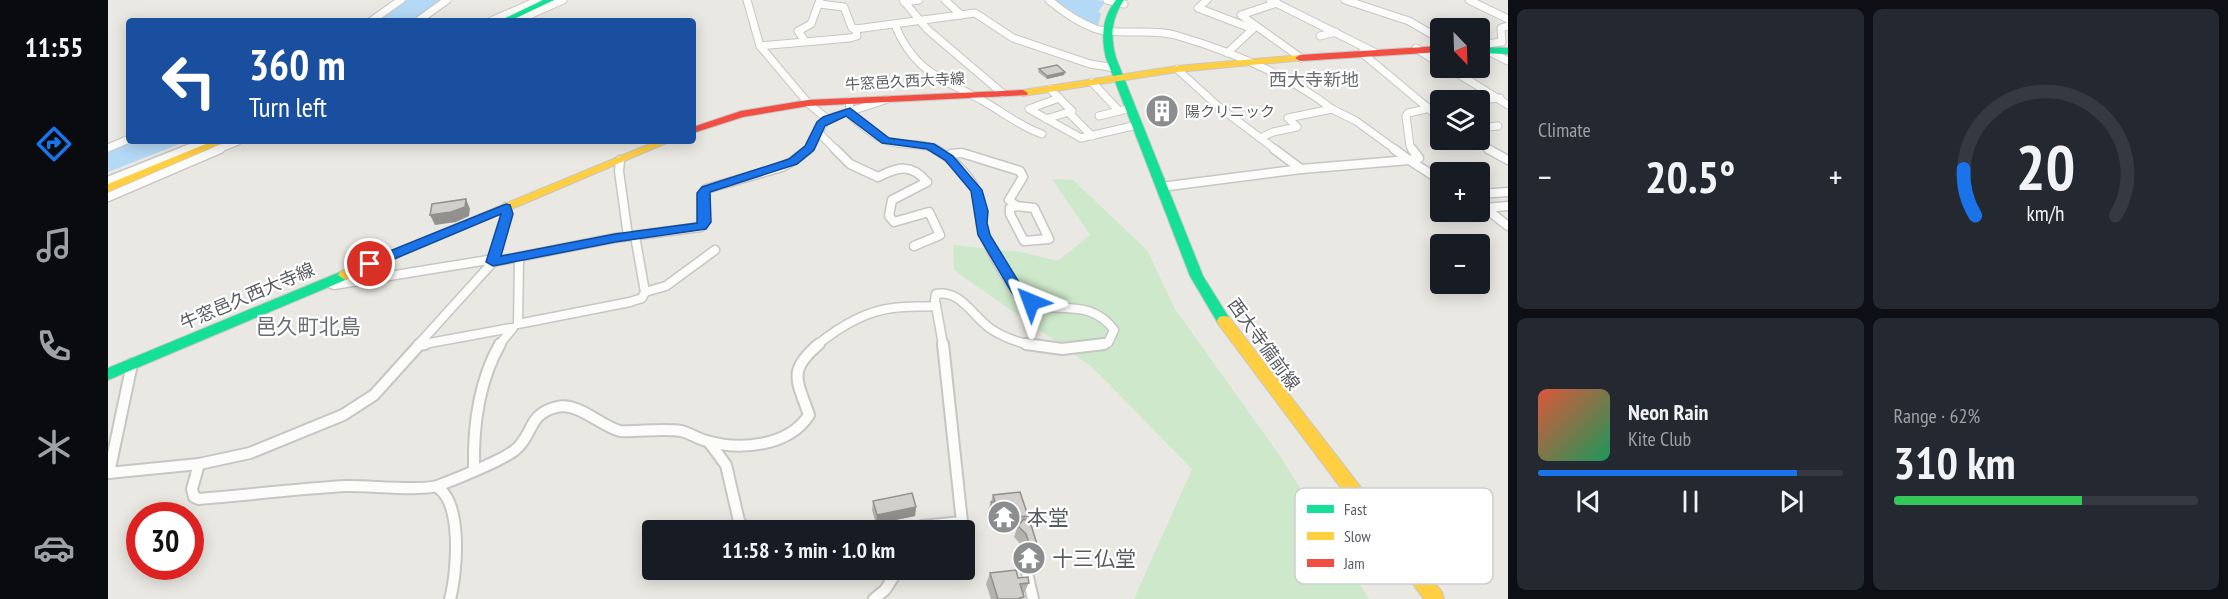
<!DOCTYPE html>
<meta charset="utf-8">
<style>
body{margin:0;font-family:"PT Sans Narrow","Noto Sans JP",sans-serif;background:#242831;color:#f1f3f6;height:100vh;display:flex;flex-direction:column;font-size:22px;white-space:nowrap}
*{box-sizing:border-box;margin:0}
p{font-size:20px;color:#9ea1a6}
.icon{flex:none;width:33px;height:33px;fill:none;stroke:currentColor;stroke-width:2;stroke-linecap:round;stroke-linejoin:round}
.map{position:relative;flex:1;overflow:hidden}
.side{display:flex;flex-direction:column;gap:9px;padding:9px;background:#0d0f14;width:720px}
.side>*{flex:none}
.guide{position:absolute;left:18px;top:18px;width:570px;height:126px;border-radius:6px;box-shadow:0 3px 15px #0003;background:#1a4fa0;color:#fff;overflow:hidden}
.needle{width:39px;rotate:157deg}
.buttons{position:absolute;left:1322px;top:18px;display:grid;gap:12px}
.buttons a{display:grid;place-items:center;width:60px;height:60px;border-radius:6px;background:#171b24;box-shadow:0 3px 15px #0003;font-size:30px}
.speed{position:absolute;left:18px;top:502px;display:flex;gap:12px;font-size:30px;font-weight:700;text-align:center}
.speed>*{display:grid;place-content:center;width:78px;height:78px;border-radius:50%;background:#171b24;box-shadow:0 3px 15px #0003;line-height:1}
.speed .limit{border:9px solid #d22;background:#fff;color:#111}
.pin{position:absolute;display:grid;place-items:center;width:51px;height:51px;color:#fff;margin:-26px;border:3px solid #fff;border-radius:50%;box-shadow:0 2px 6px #0007}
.me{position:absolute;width:66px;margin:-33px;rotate:316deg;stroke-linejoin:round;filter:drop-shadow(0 0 4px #0008)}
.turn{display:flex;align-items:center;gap:21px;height:126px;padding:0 24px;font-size:27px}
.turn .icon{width:78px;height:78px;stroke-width:2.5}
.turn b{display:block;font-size:42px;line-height:51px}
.big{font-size:45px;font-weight:600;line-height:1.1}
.side .tile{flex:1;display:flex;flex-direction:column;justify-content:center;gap:9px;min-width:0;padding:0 21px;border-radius:9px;background:#242831}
.side .dial{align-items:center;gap:0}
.dial svg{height:156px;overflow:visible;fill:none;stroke:#363941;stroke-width:7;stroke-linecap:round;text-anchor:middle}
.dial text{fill:#f1f3f6;stroke:none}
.song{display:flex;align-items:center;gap:18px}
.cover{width:72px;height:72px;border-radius:9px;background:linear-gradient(135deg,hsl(10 70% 55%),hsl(150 70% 35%))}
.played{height:6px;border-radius:3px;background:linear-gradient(90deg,#1a73e8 85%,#363941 85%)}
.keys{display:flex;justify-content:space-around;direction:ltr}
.heat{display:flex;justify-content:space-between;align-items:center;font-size:33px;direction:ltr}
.charge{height:9px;border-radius:4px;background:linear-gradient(90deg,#34c759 62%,#363941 0)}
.side .tiles{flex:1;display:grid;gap:9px;grid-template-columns:repeat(2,1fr)}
.trip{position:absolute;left:534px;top:520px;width:333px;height:60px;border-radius:6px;background:#171b24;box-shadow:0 3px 15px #0003;font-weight:600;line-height:60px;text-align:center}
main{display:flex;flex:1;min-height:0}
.menu{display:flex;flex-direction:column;width:108px;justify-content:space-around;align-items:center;background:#090b0e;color:#9ea1a6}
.menu .icon{width:42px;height:42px}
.menu .active{color:#1a73e8}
.menu b{font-size:27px;color:#f1f3f6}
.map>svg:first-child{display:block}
</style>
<main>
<nav class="menu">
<b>11:55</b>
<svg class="icon active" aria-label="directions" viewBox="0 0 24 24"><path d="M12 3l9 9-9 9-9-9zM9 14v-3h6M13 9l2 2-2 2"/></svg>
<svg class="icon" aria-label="music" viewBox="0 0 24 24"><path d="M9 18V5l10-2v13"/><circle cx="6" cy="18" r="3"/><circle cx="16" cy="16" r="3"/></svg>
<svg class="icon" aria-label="phone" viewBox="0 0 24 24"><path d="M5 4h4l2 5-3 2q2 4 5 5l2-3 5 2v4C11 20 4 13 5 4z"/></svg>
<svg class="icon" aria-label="climate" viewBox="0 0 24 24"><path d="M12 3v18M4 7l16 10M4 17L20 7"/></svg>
<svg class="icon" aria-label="car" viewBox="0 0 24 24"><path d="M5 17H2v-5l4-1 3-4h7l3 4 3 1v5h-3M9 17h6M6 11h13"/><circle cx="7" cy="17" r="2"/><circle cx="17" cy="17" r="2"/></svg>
</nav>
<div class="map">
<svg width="1400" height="599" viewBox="0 0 1400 599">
<rect width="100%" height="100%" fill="#eae8e2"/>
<!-- green -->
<path fill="#cee8cb" d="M944 179 965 180 1039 250 1067 309 1172 456 1261 599H1026L1084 469 984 367 846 270 845 245 912 252 950 261 982 235Z"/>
<!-- water -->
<g fill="#b4d9f6">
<path d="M299 0H333L303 21H268Z"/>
<path d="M944 0H990L997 2 990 12 993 13 990 27 957 10Z"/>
<path d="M23 141H79L0 172V150Z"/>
</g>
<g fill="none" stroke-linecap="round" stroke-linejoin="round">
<defs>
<g id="street-far2">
<path d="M639 0 652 46 700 103 719 119"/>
<path d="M795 0 819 29 894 93"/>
<path d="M837 0 853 15"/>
<path d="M941 0C954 11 972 23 988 29 1013 36 1042 28 1067 35 1122 51 1179 74 1224 109L1180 118 1189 127 1165 132 1152 138"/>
<path d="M999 0 1016 4"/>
<path d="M1099 0 1090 8 1145 29 1119 53"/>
<path d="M1162 0 1266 52"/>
<path d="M1237 0 1301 21 1332 39"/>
<path d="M1361 0 1400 19"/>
<path d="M796 2 811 0"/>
<path d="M1169 3 1133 15 1193 58"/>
<path d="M711 4 736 7 744 28 748 29"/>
<path d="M263 21 293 0"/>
<path d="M310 21 339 0"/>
<path d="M383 21 431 0"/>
<path d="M408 21 455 0"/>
<path d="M787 25C807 74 835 78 877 102 896 113 913 127 934 134"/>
<path d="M1212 36 1228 32"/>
<path d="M697 41 690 31 703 24 712 0"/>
<path d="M1371 45 1394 42 1393 28 1400 26"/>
<path d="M652 46 742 38 749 36 748 29 867 13 905 38 982 64 1007 68"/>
<path d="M1308 48 1332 64"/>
<path d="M1378 50 1400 61"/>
<path d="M1254 53 1332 118"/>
<path d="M1341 68 1400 105"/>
<path d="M1069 69 1111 107 1168 150"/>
<path d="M984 82 1011 111 1023 108"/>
<path d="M942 89 951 98 921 109 973 138 1029 125"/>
<path d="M1370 100 1392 98"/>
<path d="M741 101 743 116C755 126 768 138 783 142 799 146 814 142 830 150"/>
<path d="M1224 109 1248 121 1288 150"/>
<path d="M960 112 984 136"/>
<path d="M991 116 1011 111"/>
<path d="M938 119 964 111 951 98"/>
<path d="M1371 120 1380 127 1390 126"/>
<path d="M709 131 728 150"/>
<path d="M1365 140 1383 150"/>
<path d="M0 148 21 139"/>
<path d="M76 150 99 141"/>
<path d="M108 150 130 141"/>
<path d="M700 150 719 119 780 99"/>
<path d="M1305 150 1302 146 1298 116 1300 113 1332 106"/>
</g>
<g id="street-far1">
<path d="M727 149 742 164 770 177C790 167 803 163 819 182L784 200 781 216 786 222 821 212 832 235 806 246"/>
<path d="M827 149C845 159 867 179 871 200 873 209 871 218 874 227 879 245 898 281 912 295 939 321 978 292 1006 330L1000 343 990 345"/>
<path d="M1166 149 1193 169 1301 160 1332 180"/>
<path d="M1286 149 1301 160 1311 158 1304 149"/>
<path d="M1380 149 1400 160"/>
<path d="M841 158 843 154 854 153 912 171 915 177 901 200 908 206"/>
<path d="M512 160 511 171 520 236"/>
<path d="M0 181 80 149"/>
<path d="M1053 187 1193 169"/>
<path d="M1371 194 1400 192"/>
<path d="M0 197 112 149"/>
<path d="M1371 203 1400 226"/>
<path d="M908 206 926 208 941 239 916 241 902 214V208Z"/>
<path d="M398 207 399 214 385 262 507 238 593 227C600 215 591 200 598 189L674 167 685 161 701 149"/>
<path d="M1378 208 1400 206"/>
<path d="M527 236 537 292 558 286 607 250"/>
<path d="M411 257 410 324 522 302 534 298 537 292"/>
<path d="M219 282 226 285 386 259"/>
<path d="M310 345 385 262"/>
<path d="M311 345 403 328"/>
<path d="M391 345 405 328"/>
<path d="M709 345C730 328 758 311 785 308 799 306 814 307 828 306"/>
<path d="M835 345 827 300 828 294C854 290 864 316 883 329 895 337 909 342 923 345"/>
</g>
<g id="street">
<path d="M918 344 954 349 996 344"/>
<path d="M311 345 317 344"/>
<path d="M601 442 618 465 631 521 638 531"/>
<path d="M91 464 84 489 86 497 91 499C139 495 188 489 237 486 258 485 317 492 332 485 348 479 395 460 407 450 426 435 419 414 449 407 471 402 492 426 512 431 532 432 553 428 573 431 582 433 590 439 599 441 633 451 681 446 701 415 689 380 679 371 711 344"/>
<path d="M366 469C365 427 371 381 392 344"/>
<path d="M0 473 91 464 142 453 235 415 266 395 312 344"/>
<path d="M1 473 24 364"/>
<path d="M329 487C355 503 349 573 342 599"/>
<path d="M811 531 814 526 854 522 835 344"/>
<path d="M919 573 925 599"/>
<path d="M766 599 777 590 790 570"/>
</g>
<g id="fast">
<path d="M435 0H446L402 21H391Z"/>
<path d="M1008 0H1016C1003 19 1002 36 1008 58L1095 276 1123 321 1121 325H1111L1082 276 998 58C993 36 994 18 1008 0Z"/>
<path d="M1371 47 1400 48V54L1371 53Z"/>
<path d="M237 270 244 275 242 278 0 380V368Z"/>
</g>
<g id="slow">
<path d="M1192 55 1195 56V60L1069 72 915 96 910 93 915 90 1069 66Z"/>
<path d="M105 141H119L0 192V184Z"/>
<path d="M549 141H563L242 278 237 280 230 275 232 272Z"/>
<path d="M1116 316 1121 317 1334 592 1336 599H1316L1111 325 1109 321 1111 317Z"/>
</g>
<g id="jam">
<path d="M1332 46V52L1192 61 1187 58 1192 55Z"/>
<path d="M915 90 920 93 919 95 700 106 635 117 585 133V127L633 111 700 100Z"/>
</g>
</defs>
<!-- street-far2 casing -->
<use href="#street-far2" stroke="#c6c6c5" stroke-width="9"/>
<!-- street-far1 casing -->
<use href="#street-far1" stroke="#c6c6c5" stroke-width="11"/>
<!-- street casing -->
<use href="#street" stroke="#c6c6c5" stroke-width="14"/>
<!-- fast casing -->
<use href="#fast" stroke="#c7c7c6" stroke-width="2"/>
<!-- slow casing -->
<use href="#slow" stroke="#c7c7c6" stroke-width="2"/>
<!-- jam casing -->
<use href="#jam" stroke="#c7c7c6" stroke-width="2"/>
<!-- street-far2 -->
<use href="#street-far2" stroke="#fcfcfb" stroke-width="7"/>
<!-- street-far1 -->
<use href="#street-far1" stroke="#fcfcfb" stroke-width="8"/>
<!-- street -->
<use href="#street" stroke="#fcfcfb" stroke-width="10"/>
<!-- fast -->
<use href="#fast" fill="#16e098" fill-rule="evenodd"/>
<!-- slow -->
<use href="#slow" fill="#ffcf43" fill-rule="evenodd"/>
<!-- jam -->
<use href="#jam" fill="#f24e42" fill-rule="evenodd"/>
</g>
<!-- wall -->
<g fill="#b3b2af">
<path d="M931 69 957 72 956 75 939 79 930 72Z"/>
<path d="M1045 99 1069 110 1066 116 1055 118 1042 106Z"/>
<path d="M885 495 920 516 918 521 934 560 929 571 919 566 913 545 906 537 909 528 888 530 886 522 882 523 879 514Z"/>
<path d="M765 501 808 507 807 516 768 524 764 510Z"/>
<path d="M882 573 921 583 916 593 915 594 916 597 915 599H883L878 584Z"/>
</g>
<!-- shaded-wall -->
<g fill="#92918e">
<path d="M957 72 956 75 939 79V76Z"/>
<path d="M1069 110 1066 116 1055 118 1057 112Z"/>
<path d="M358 199 362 209 361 216 348 222 327 225 322 215Z"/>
<path d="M808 507 807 516 768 524 769 515Z"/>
</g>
<!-- building -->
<g fill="#d0cfcb" stroke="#92918e" stroke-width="1.5">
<path d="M949 65 957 72 939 76 931 69Z"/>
<path d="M1056 98 1069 110 1057 112 1045 99Z"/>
<path d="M358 199 357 207 343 212 322 215 324 204Z"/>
<path d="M912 492 920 516 892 519 890 511H886L883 502H887L885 495Z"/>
<path d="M804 493 808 507 769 515 765 501Z"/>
<path d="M916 519 923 525 934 560 925 554 918 534 910 526Z"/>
<path d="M908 570 910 578 920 577 921 583 912 584 916 597 911 598V599H890L882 573Z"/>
</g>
<!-- route -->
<path fill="#1a73e8" stroke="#114b97" stroke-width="1.5" d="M742 108 781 138 826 144 845 156 874 190 880 211 879 223 882 235 917 292 930 302 928 305H919L907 298 870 235 863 191 837 160 819 149 774 143 738 116 717 126 706 150 689 164 602 192 603 222 598 229 507 242 385 266 378 262 393 214 267 267 262 269 256 264 257 261 398 204 402 205 405 214 393 256 507 234 589 223V193L594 187 681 159 697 146 709 122 715 117Z"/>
<!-- icons -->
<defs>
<symbol id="building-disc" viewBox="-11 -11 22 22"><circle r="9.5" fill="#8b8d8f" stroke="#fff"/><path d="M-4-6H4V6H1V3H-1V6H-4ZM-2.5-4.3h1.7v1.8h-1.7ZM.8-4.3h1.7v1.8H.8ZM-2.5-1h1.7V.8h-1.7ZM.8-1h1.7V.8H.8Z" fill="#fff"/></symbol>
<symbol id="temple-disc" viewBox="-11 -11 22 22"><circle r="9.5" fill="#8b8d8f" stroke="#fff"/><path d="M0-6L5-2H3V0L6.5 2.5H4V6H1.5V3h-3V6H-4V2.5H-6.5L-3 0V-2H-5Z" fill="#fff"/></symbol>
</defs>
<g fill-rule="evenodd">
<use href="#building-disc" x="1035" y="92" width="38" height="38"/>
<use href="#temple-disc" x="877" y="498" width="38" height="38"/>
<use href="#temple-disc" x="902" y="539" width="38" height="38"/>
</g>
<g text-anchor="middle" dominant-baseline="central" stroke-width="4.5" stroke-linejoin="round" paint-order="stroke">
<!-- far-street labels -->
<g font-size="15" fill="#585c62" stroke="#fff">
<text transform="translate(797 81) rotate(-3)">牛窓邑久西大寺線</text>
</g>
<!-- far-poi labels -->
<g font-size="15" fill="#585c62" stroke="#fff" text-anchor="start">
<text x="1077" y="111">陽クリニック</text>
</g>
<!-- far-quarter labels -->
<g font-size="18" fill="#696e74" stroke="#fff">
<text x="1206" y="79">西大寺新地</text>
</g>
<!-- street labels -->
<g font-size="18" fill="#585c62" stroke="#fff">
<text transform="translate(139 296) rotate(-23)">牛窓邑久西大寺線</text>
<text transform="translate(1156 344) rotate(54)">西大寺備前線</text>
</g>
<!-- quarter labels -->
<g font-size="21" fill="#696e74" stroke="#fff">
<text x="200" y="326">邑久町北島</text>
</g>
<!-- near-poi labels -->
<g font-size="21" fill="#585c62" stroke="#fff" text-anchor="start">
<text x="919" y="517">本堂</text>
<text x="944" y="558">十三仏堂</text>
</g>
</g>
<!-- legend -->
<rect x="1187" y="488" width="198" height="96" rx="9" fill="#fff" stroke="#cdced0" stroke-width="1.5"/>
<rect x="1199" y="505" width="27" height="8" fill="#16e098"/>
<rect x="1199" y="532" width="27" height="8" fill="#ffcf43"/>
<rect x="1199" y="559" width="27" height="8" fill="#f24e42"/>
<g font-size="16" fill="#585c62">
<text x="1236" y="515">Fast</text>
<text x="1236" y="542">Slow</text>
<text x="1236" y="569">Jam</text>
</g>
</svg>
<div class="buttons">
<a><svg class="needle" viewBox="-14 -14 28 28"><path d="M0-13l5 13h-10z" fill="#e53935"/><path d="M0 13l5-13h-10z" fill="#9ea1a6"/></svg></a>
<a><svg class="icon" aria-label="layers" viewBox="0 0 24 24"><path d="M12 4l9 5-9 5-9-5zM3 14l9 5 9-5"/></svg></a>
<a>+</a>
<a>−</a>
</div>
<div class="speed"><div class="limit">30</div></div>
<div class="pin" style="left:262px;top:264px;background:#d93025"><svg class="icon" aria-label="arrive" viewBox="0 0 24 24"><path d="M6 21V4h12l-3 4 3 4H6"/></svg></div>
<svg class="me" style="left:923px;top:302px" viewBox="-20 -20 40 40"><path d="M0-17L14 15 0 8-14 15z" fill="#1a73e8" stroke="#fff" stroke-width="4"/></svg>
<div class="trip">11:58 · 3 min · 1.0 km</div>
<div class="guide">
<div class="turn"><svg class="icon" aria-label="left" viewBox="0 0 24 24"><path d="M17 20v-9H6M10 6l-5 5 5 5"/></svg><div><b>360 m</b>Turn left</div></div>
</div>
</div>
<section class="side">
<div class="tiles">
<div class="tile"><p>Climate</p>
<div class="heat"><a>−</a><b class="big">20.5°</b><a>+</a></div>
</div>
<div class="tile dial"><svg viewBox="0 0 100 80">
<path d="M14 69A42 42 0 1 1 86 69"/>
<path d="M14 69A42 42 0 0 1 8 45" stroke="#1a73e8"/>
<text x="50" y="56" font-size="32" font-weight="700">20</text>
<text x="50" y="72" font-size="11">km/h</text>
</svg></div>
<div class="tile">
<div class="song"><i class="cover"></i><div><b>Neon Rain</b><p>Kite Club</p></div></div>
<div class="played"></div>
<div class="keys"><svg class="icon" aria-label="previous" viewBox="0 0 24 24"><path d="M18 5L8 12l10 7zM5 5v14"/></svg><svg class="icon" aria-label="pause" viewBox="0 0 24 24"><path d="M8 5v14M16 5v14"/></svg><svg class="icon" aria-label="next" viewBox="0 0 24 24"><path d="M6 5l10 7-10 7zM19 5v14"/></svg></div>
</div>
<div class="tile"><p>Range · 62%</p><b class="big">310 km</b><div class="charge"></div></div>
</div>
</section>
</main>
